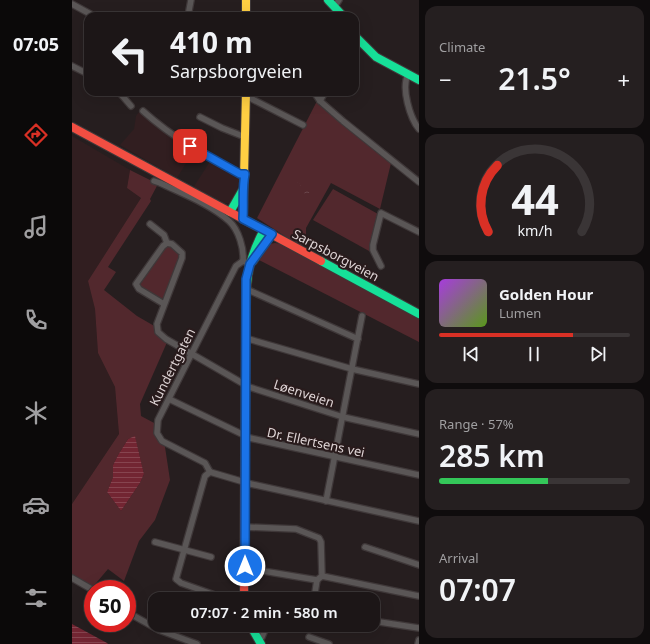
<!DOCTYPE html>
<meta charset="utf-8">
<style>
body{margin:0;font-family:"Noto Sans",sans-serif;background:#251f20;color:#f1f3f6;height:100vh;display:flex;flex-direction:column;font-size:15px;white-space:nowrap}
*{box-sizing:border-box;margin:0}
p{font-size:13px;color:#a09fa1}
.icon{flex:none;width:22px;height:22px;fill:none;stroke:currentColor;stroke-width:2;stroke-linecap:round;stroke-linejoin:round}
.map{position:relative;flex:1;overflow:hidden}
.panel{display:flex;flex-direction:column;gap:6px;padding:6px;background:#0f0c0d;width:231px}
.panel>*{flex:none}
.guide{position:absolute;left:12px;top:12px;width:275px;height:84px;border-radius:12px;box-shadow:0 4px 16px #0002,0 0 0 1px #3a3536;background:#1c1617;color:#f1f3f6;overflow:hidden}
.speed{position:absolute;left:12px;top:580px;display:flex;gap:8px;font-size:20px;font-weight:700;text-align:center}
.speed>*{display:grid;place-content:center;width:52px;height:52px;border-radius:50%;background:#1c1617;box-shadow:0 4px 16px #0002,0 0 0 1px #3a3536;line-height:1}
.speed .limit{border:6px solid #d22;background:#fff;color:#111}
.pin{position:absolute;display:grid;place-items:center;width:34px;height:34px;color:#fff;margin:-17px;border-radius:8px;box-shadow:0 2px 6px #0006}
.me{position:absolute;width:44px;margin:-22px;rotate:0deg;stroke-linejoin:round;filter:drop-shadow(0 0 3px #0008)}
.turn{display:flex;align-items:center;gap:14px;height:84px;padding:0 20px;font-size:18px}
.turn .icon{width:52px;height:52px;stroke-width:2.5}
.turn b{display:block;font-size:28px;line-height:34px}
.big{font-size:30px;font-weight:600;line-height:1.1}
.panel .tile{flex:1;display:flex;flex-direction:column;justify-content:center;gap:6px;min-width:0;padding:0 14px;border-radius:12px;background:#251f20}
.panel .dial{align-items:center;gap:0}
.dial svg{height:104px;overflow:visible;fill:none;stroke:#3a3536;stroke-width:7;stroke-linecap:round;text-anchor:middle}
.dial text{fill:#f1f3f6;stroke:none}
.song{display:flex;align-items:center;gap:12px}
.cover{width:48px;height:48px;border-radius:6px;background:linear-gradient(135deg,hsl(280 70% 55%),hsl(90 70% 35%))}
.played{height:4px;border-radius:2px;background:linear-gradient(90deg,#d93025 70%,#3a3536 70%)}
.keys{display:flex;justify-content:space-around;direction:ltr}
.heat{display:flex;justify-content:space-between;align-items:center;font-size:22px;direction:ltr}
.charge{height:6px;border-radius:3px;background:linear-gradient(90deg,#34c759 57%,#3a3536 0)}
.trip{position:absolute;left:76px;top:592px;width:232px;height:40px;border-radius:12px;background:#1c1617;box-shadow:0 4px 16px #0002,0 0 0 1px #3a3536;font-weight:600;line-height:40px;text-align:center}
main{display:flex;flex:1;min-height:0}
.menu{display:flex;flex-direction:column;width:72px;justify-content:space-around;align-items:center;background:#0b0909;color:#a09fa1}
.menu .icon{width:28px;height:28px}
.menu .active{color:#d93025}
.menu b{font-size:18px;color:#f1f3f6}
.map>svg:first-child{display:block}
</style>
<main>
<nav class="menu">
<b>07:05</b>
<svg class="icon active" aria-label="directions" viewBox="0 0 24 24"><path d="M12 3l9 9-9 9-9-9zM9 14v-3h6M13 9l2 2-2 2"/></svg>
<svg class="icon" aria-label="music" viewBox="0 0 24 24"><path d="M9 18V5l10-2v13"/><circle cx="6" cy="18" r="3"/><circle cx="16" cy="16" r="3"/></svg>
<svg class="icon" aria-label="phone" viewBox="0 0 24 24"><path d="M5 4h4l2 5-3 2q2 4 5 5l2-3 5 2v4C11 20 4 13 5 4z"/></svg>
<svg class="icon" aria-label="climate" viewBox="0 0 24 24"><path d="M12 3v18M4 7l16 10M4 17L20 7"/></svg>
<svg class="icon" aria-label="car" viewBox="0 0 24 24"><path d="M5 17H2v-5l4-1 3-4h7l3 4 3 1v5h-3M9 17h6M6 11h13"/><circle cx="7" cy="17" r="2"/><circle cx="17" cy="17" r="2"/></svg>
<svg class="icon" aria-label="filters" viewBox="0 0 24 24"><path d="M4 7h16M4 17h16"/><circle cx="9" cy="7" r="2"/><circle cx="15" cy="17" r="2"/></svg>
</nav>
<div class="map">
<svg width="347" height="644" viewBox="0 0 347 644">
<defs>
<pattern id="park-crowns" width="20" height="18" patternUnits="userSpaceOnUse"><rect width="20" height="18" fill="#52282d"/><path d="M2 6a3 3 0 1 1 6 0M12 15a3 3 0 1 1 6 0" fill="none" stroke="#6a464b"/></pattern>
<pattern id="water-rules" width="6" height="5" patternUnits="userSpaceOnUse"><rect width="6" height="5" fill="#722532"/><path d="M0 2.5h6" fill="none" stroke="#86444f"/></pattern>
</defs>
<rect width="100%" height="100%" fill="#261e1f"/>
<!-- built -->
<g fill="#311e20">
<path d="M67 112 88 130 122 150 105 178 48 145 62 129 64 116Z"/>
<path d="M0 136 58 170 55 188 69 198 16 281 23 309 26 353 43 387 47 434 0 504Z"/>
<path d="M139 160 168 176 164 196 161 201 156 203H150L121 188Z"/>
</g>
<!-- green -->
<g fill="#52282d" fill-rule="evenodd">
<path d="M245 101 319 163 308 209 259 183 234 228V244L228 246 185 218Z"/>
<path d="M58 170 86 184 78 199 79 201 36 267 44 272 32 290 65 316 84 327 96 340 68 404 69 416 84 424 93 447 98 480 83 520 67 541 52 581 36 569 19 589 0 578V504L47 434 43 387 26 353 23 309 16 281 69 198 55 188ZM63 437 72 474 68 483 49 511 35 492 41 477V465L46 455 56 439Z"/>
<path d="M261 189 306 214 297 251 241 220Z"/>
<path d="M203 243 209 244 347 317V342L187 260 198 244Z"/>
<path d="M98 246 105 251 108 257 92 298 87 299 69 288 68 282 92 248Z"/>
</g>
<!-- park -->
<path fill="url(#park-crowns)" d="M228 176 242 183 236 195 226 190 229 184 225 182Z"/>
<!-- water -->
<g fill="url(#water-rules)">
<path d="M63 436 72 474 68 483 49 511 35 492 41 477V465L46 455 56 439Z"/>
<path d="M0 624 35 643 36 644H0Z"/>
</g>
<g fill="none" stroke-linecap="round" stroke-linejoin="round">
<defs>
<g id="street">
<path d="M0 4 22 16"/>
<path d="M263 6 267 0"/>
<path d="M116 16 119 0"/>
<path d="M174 16H182"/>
<path d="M0 66 16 74"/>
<path d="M336 75C329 88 338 118 347 129"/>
<path d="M47 92 59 106"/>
<path d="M242 92 248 101 271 121 347 182"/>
<path d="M173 98H178L231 125"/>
<path d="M248 101 253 92"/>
<path d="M71 111C101 138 132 155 168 174H173"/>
<path d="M128 117 150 128 173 137"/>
<path d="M82 181 88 183C111 194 138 204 157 221 167 230 172 249 171 261"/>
<path d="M78 224 92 235 95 243"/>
<path d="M309 266 301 250V245L309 213 347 232"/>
<path d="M174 289 286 339"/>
<path d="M92 304 67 289 64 284 91 246 95 243 100 244 110 253V258L85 324 86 332 94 339 177 387 271 417 347 434"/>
<path d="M173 338 280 369 347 384"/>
<path d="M97 399 178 438 347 475"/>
<path d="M138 472 133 463 90 441 85 433 86 420 164 266 171 261 178 264"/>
<path d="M138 472 179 484 347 521"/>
<path d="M138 472 133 476 104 579 109 583 154 599"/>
<path d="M254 501 290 316"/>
<path d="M173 527 224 529 247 538 249 542 250 576 245 580"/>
<path d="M83 542 139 557"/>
<path d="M293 547 347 565"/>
<path d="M173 568 245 580"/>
<path d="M250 576 347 596"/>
<path d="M0 578 21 590"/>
<path d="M242 599 245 580"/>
<path d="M55 612 87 630 125 644"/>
<path d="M301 621 347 628"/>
<path d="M237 637 257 644"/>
<path d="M186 640 190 637 195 625"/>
<path d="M346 644 347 640"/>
</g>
<g id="fast">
<path d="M256 0 271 16"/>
<path d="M283 36 304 57 347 80"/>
<path d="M158 212 170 191"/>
<path d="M181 261 200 234"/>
<path d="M249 261 347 314"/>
<path d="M174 308C174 277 177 257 192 230"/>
<path d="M178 625 189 644"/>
</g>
<g id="slow">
<path d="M174 0V16"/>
<path d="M171 219 174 92"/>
</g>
<g id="jam">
<path d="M0 127 249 261"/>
<path d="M172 599 174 308"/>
</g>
</defs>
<!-- street casing -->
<use href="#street" stroke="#3f3839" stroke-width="8"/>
<!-- fast casing -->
<use href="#fast" stroke="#3f3839" stroke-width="10"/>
<!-- slow casing -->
<use href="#slow" stroke="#3f3839" stroke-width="10"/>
<!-- jam casing -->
<use href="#jam" stroke="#3f3839" stroke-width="10"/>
<!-- street -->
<use href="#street" stroke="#5a5656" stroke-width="5.5"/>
<!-- fast -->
<use href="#fast" stroke="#16e098" stroke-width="8"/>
<!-- slow -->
<use href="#slow" stroke="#ffcf43" stroke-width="8"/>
<!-- jam -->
<use href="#jam" stroke="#f24e42" stroke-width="8"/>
</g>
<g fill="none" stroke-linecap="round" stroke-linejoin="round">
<defs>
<path id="route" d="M118 146 168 174H173C170 189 172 203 171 219L200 234 178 264 174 279 173 566"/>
</defs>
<!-- route casing -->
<use href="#route" stroke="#114b97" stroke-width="10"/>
<!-- route -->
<use href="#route" stroke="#1a73e8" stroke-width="7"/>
</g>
<g text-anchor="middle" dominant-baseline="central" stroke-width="4" stroke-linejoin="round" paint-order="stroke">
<!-- street labels -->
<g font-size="13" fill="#ded4d5" stroke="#291b1c">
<text transform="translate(264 255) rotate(28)">Sarpsborgveien</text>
<text transform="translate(100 367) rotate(-63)">Kundertgaten</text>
<text transform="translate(232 393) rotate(18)">Løenveien</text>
<text transform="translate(244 442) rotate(12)">Dr. Ellertsens vei</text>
</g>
</g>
</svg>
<div class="speed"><div class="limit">50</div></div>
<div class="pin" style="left:118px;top:146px;background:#d93025"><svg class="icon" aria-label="arrive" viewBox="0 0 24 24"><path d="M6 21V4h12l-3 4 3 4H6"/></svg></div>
<svg class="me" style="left:173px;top:566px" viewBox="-20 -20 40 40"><circle r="17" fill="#1a73e8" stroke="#fff" stroke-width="3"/><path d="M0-11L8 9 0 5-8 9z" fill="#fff"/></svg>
<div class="trip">07:07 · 2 min · 580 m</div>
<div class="guide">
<div class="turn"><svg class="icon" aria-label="left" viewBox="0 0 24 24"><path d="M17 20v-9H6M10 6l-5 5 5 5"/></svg><div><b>410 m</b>Sarpsborgveien</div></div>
</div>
</div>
<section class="panel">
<div class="tile"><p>Climate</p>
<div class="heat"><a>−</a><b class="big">21.5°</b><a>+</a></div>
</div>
<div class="tile dial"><svg viewBox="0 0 100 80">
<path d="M14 69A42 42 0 1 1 86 69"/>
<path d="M14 69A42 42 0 0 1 21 18" stroke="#d93025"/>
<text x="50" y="56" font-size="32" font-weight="700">44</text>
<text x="50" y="72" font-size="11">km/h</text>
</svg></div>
<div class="tile">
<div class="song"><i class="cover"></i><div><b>Golden Hour</b><p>Lumen</p></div></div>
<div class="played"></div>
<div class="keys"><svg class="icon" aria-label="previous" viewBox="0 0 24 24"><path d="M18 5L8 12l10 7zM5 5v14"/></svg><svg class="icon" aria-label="pause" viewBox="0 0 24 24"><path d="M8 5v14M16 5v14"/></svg><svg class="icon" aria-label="next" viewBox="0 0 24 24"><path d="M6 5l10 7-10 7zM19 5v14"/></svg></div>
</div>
<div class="tile"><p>Range · 57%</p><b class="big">285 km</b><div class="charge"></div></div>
<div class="tile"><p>Arrival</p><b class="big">07:07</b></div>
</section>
</main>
